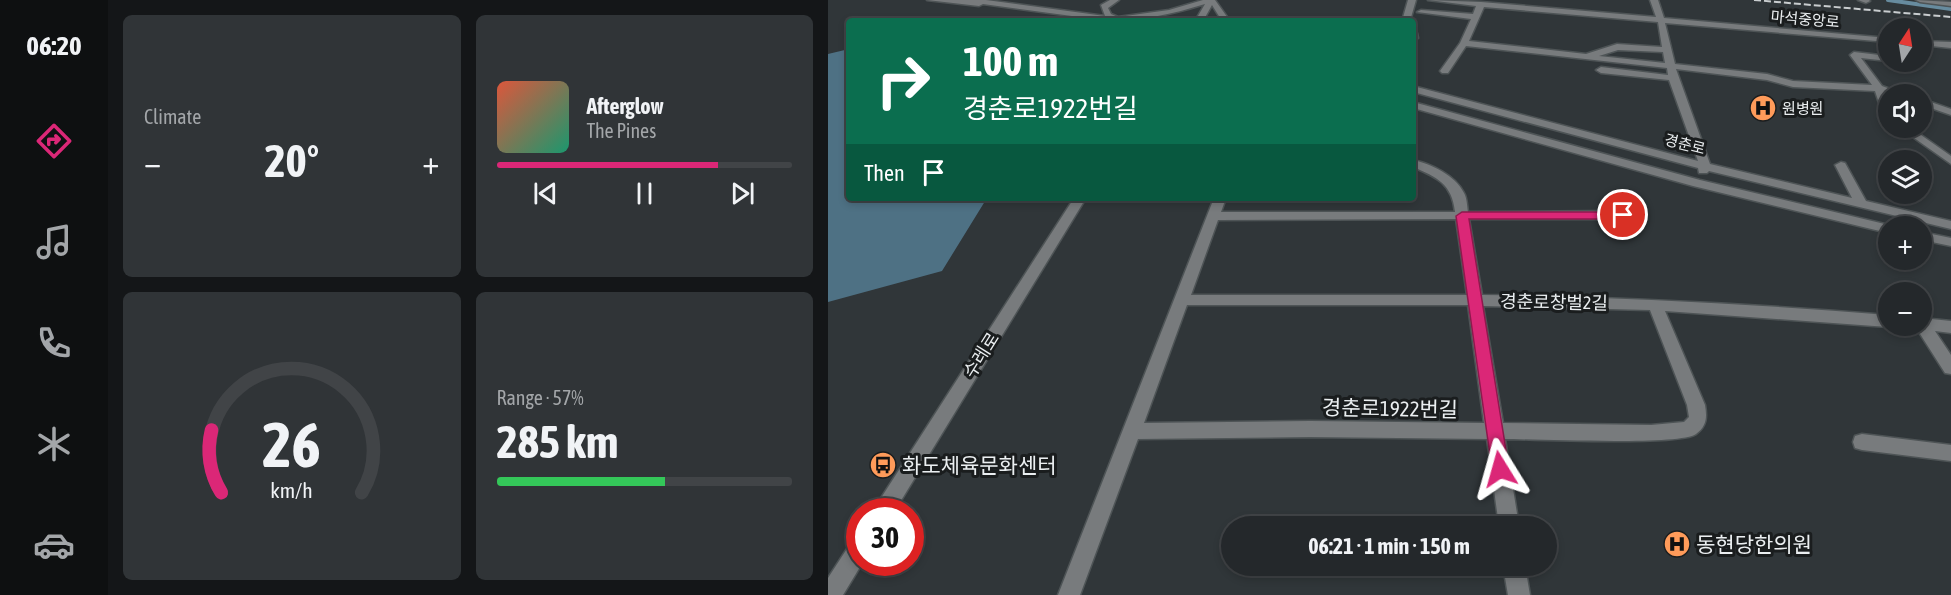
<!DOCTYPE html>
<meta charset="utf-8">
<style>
body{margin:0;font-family:"Asap Condensed","Noto Sans KR",sans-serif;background:#303437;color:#f1f3f6;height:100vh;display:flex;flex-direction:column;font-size:22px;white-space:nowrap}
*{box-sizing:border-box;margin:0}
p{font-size:20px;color:#a3a6a9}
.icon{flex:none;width:33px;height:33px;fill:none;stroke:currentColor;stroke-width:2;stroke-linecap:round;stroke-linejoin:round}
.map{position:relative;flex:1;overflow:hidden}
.details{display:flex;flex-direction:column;gap:15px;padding:15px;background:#141618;width:720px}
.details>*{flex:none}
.top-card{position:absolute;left:18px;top:18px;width:570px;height:183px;border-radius:6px;box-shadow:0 3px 9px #0003,0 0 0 2px #414447;background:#0b6e4f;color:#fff;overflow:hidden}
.needle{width:39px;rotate:12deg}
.buttons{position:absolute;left:1050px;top:18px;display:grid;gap:12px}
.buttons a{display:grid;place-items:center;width:54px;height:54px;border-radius:50%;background:#24282b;box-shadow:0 3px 9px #0003,0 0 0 2px #414447;font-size:30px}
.speed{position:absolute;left:18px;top:498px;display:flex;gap:12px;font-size:30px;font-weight:700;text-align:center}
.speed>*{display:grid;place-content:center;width:78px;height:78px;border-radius:50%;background:#24282b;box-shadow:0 3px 9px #0003,0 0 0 2px #414447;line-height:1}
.speed .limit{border:9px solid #d22;background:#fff;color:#111}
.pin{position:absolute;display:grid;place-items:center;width:51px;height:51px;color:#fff;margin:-26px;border:3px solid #fff;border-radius:50%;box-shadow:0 2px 6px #0007}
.me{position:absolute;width:66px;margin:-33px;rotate:352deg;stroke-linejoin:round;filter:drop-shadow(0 0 4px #0008)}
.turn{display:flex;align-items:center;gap:21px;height:126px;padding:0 18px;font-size:27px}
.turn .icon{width:78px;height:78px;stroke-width:2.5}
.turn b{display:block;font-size:42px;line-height:51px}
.then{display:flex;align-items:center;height:57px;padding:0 18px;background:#0003;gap:12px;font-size:22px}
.big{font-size:45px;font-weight:700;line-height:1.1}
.details .widget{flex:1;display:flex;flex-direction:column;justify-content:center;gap:9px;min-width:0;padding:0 21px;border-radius:9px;background:#303437}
.details .dial{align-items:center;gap:0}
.dial svg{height:156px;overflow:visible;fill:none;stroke:#414447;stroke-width:7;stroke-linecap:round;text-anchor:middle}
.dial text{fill:#f1f3f6;stroke:none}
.song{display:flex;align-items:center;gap:18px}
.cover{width:72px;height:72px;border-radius:9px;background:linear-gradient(135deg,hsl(10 70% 55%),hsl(160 70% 35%))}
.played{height:6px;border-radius:3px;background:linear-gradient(90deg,#db2777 75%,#414447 75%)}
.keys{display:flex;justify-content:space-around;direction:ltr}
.heat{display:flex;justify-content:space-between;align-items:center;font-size:33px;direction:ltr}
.charge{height:9px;border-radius:4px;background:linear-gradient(90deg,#34c759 57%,#414447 0)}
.details .tiles{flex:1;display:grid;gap:15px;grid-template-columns:repeat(2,1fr)}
.trip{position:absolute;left:393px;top:516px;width:336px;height:60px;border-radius:30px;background:#24282b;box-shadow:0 3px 9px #0003,0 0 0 2px #414447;font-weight:700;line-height:60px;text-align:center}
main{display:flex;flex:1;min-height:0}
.menu{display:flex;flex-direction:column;width:108px;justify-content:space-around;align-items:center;background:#0e1011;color:#a3a6a9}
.menu .icon{width:42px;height:42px}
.menu .current{color:#db2777}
.menu b{font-size:27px;color:#f1f3f6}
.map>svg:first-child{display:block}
</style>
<main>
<nav class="menu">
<b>06:20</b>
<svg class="icon current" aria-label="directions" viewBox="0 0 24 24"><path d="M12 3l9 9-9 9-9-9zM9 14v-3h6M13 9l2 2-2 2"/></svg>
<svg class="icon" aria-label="music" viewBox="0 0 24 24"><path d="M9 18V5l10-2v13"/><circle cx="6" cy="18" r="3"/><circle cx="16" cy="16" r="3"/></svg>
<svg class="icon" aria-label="phone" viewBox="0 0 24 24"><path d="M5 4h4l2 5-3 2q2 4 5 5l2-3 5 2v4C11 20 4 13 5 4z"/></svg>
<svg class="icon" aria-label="climate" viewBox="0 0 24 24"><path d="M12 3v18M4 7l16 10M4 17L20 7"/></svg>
<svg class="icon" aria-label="car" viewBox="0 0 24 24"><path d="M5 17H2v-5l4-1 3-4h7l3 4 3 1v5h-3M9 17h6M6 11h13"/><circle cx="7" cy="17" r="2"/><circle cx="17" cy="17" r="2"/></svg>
</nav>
<section class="details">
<div class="tiles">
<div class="widget"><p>Climate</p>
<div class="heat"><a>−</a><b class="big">20°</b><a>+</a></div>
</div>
<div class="widget">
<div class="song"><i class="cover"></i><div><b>Afterglow</b><p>The Pines</p></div></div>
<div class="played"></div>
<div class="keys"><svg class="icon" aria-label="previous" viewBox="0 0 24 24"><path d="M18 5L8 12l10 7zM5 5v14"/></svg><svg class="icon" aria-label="pause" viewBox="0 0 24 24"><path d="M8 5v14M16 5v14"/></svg><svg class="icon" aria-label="next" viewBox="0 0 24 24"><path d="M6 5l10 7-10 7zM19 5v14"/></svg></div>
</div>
<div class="widget dial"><svg viewBox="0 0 100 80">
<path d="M14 69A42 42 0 1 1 86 69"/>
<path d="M14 69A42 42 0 0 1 9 37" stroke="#db2777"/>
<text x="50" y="56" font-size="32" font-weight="700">26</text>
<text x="50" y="72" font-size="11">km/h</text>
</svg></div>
<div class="widget"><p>Range · 57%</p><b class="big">285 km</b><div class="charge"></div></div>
</div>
</section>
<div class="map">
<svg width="1123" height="595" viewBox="0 0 1123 595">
<rect width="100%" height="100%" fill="#303639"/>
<!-- forest -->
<path fill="#4e7184" d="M21 49V198H159L114 271 0 302V54Z"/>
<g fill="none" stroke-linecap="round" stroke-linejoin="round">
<!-- stream -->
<path stroke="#678b9e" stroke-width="4" d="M1060 0 1123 9"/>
<defs>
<g id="minor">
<path d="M99 0H158L277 16 273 5 282 0H291L280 8 283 14 290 17 341 10 375 0H387L402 21H394L384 5 375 21H367L377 4C345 14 312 21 281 21L155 4 151 6Z"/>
<path d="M580 0H588L582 21H574Z"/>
<path d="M600 0 653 2 828 17 822 0H830L836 18 1060 38V42L837 23 847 64 939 74 965 81 1044 85 1022 55 1026 52 1060 56V61L1033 58 1054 86 1076 94 1057 93 1060 102V118L1055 115 1047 91 965 87 939 80 848 69 882 164 1024 198 1007 165 1013 162 1017 163 1038 201 1123 221V229L881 171 879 173H871L870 168 585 92V86L870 161 841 80 773 73 768 70 773 67 840 75 839 68 638 46 620 73H614L612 71 632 43 643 19 589 12 593 10 645 14 648 6ZM656 7 830 22 834 47 789 44 758 54 641 41ZM790 50 835 52 837 63 771 56Z"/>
<path d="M1030 0H1041L1042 1 1038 3Z"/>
<path d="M1088 0 1123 2V6L1092 2Z"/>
<path d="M585 31 589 33 590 38H585Z"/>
<path d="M1094 41 1123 42V48L1094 45Z"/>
<path d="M1094 99 1123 109V115L1094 105Z"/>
<path d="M585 102 872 180 1065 226H1060V233L865 186 585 108Z"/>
<path d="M1072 128H1083L1123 156V164Z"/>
<path d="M585 160C603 164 627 175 636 193 639 198 639 206 640 212L795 211 801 215 795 219H641L654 295C790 297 924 304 1060 315V326H1064L1060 327 837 311 877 405C879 417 879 426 868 434 852 446 706 439 677 439L691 526H671L659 439 482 437 310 439 252 595H230L386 198H398L393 212H627C624 184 609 177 585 167ZM628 219 639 295H363L390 220ZM359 305H640L656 423 482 421 316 423ZM655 306 822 310 859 405 861 417 856 422 823 425 675 423Z"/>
<path d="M246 198H258L66 512H44Z"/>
<path d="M1094 232 1123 238V246L1094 240Z"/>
<path d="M1094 318 1123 321V333L1107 331 1123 355V374L1117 373 1087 326H1094Z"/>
<path d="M1034 434 1123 445V461L1034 450 1027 448 1025 442 1027 436Z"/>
<path d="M32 538V562H35L15 595H0V578L24 541Z"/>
<path d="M675 566H697L702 595H680Z"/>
</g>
</defs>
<!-- minor casing -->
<use href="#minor" stroke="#4e5456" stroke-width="3"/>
<!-- minor -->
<use href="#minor" fill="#787b7d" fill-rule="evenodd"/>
<!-- rail -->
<path stroke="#c9cdcf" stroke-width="2" stroke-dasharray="7 3" stroke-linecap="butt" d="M926 0 1123 17"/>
</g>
<!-- route -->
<path fill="#db2777" stroke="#8e194d" stroke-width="1.5" d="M634 212H795L801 215 795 219H641L681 469 679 475 672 477 666 475 664 469 628 216Z"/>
<!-- icons -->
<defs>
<symbol id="hospital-disc" viewBox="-11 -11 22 22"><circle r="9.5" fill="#ff9b5a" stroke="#1a1d1e"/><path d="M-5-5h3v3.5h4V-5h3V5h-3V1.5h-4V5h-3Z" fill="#111"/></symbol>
<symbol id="bus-disc" viewBox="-11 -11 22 22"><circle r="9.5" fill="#ff9b5a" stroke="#1a1d1e"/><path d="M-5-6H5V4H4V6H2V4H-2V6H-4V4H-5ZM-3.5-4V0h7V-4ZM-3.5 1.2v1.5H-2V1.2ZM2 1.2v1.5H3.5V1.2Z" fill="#111"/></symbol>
</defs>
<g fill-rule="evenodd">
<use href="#hospital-disc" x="920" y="93" width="30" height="30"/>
<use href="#bus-disc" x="40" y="450" width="30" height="30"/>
<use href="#hospital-disc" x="834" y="529" width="30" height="30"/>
</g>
<g text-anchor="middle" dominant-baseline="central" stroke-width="6" stroke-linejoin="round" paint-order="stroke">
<!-- far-street labels -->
<g font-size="15" fill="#ebeff1" stroke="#1a1d1e">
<text transform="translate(977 19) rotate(5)">마석중앙로</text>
<text transform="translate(857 144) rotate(14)">경춘로</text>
</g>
<!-- far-poi labels -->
<g font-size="15" fill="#ebeff1" stroke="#1a1d1e" text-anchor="start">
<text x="954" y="108">원병원</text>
</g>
<!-- street labels -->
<g font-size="18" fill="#ebeff1" stroke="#1a1d1e">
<text transform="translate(726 302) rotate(1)">경춘로창벌2길</text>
<text transform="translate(153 355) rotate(-58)">수레로</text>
</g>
<!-- near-street labels -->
<g font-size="21" fill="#ebeff1" stroke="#1a1d1e">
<text transform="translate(562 408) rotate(1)">경춘로1922번길</text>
</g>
<!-- near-poi labels -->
<g font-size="21" fill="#ebeff1" stroke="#1a1d1e" text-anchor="start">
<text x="74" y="465">화도체육문화센터</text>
<text x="868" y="544">동현당한의원</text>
</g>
</g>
</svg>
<div class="buttons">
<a><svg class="needle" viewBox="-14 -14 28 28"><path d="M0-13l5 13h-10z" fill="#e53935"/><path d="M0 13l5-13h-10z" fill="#a3a6a9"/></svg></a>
<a><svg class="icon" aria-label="sound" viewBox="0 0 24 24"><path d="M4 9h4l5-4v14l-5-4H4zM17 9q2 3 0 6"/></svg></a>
<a><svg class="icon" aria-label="layers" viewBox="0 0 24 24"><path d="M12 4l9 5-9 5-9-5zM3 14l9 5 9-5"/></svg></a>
<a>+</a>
<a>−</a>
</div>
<div class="speed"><div class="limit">30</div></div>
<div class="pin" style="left:795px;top:215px;background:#d93025"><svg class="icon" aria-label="arrive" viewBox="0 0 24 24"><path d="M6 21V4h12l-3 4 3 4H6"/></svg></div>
<svg class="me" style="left:672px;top:469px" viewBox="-20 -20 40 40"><path d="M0-17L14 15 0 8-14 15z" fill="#db2777" stroke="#fff" stroke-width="4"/></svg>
<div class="trip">06:21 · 1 min · 150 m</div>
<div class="top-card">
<div class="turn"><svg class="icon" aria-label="right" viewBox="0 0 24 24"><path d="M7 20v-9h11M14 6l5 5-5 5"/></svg><div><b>100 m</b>경춘로1922번길</div></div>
<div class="then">Then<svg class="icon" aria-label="arrive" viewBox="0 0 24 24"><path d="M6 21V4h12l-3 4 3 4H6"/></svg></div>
</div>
</div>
</main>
